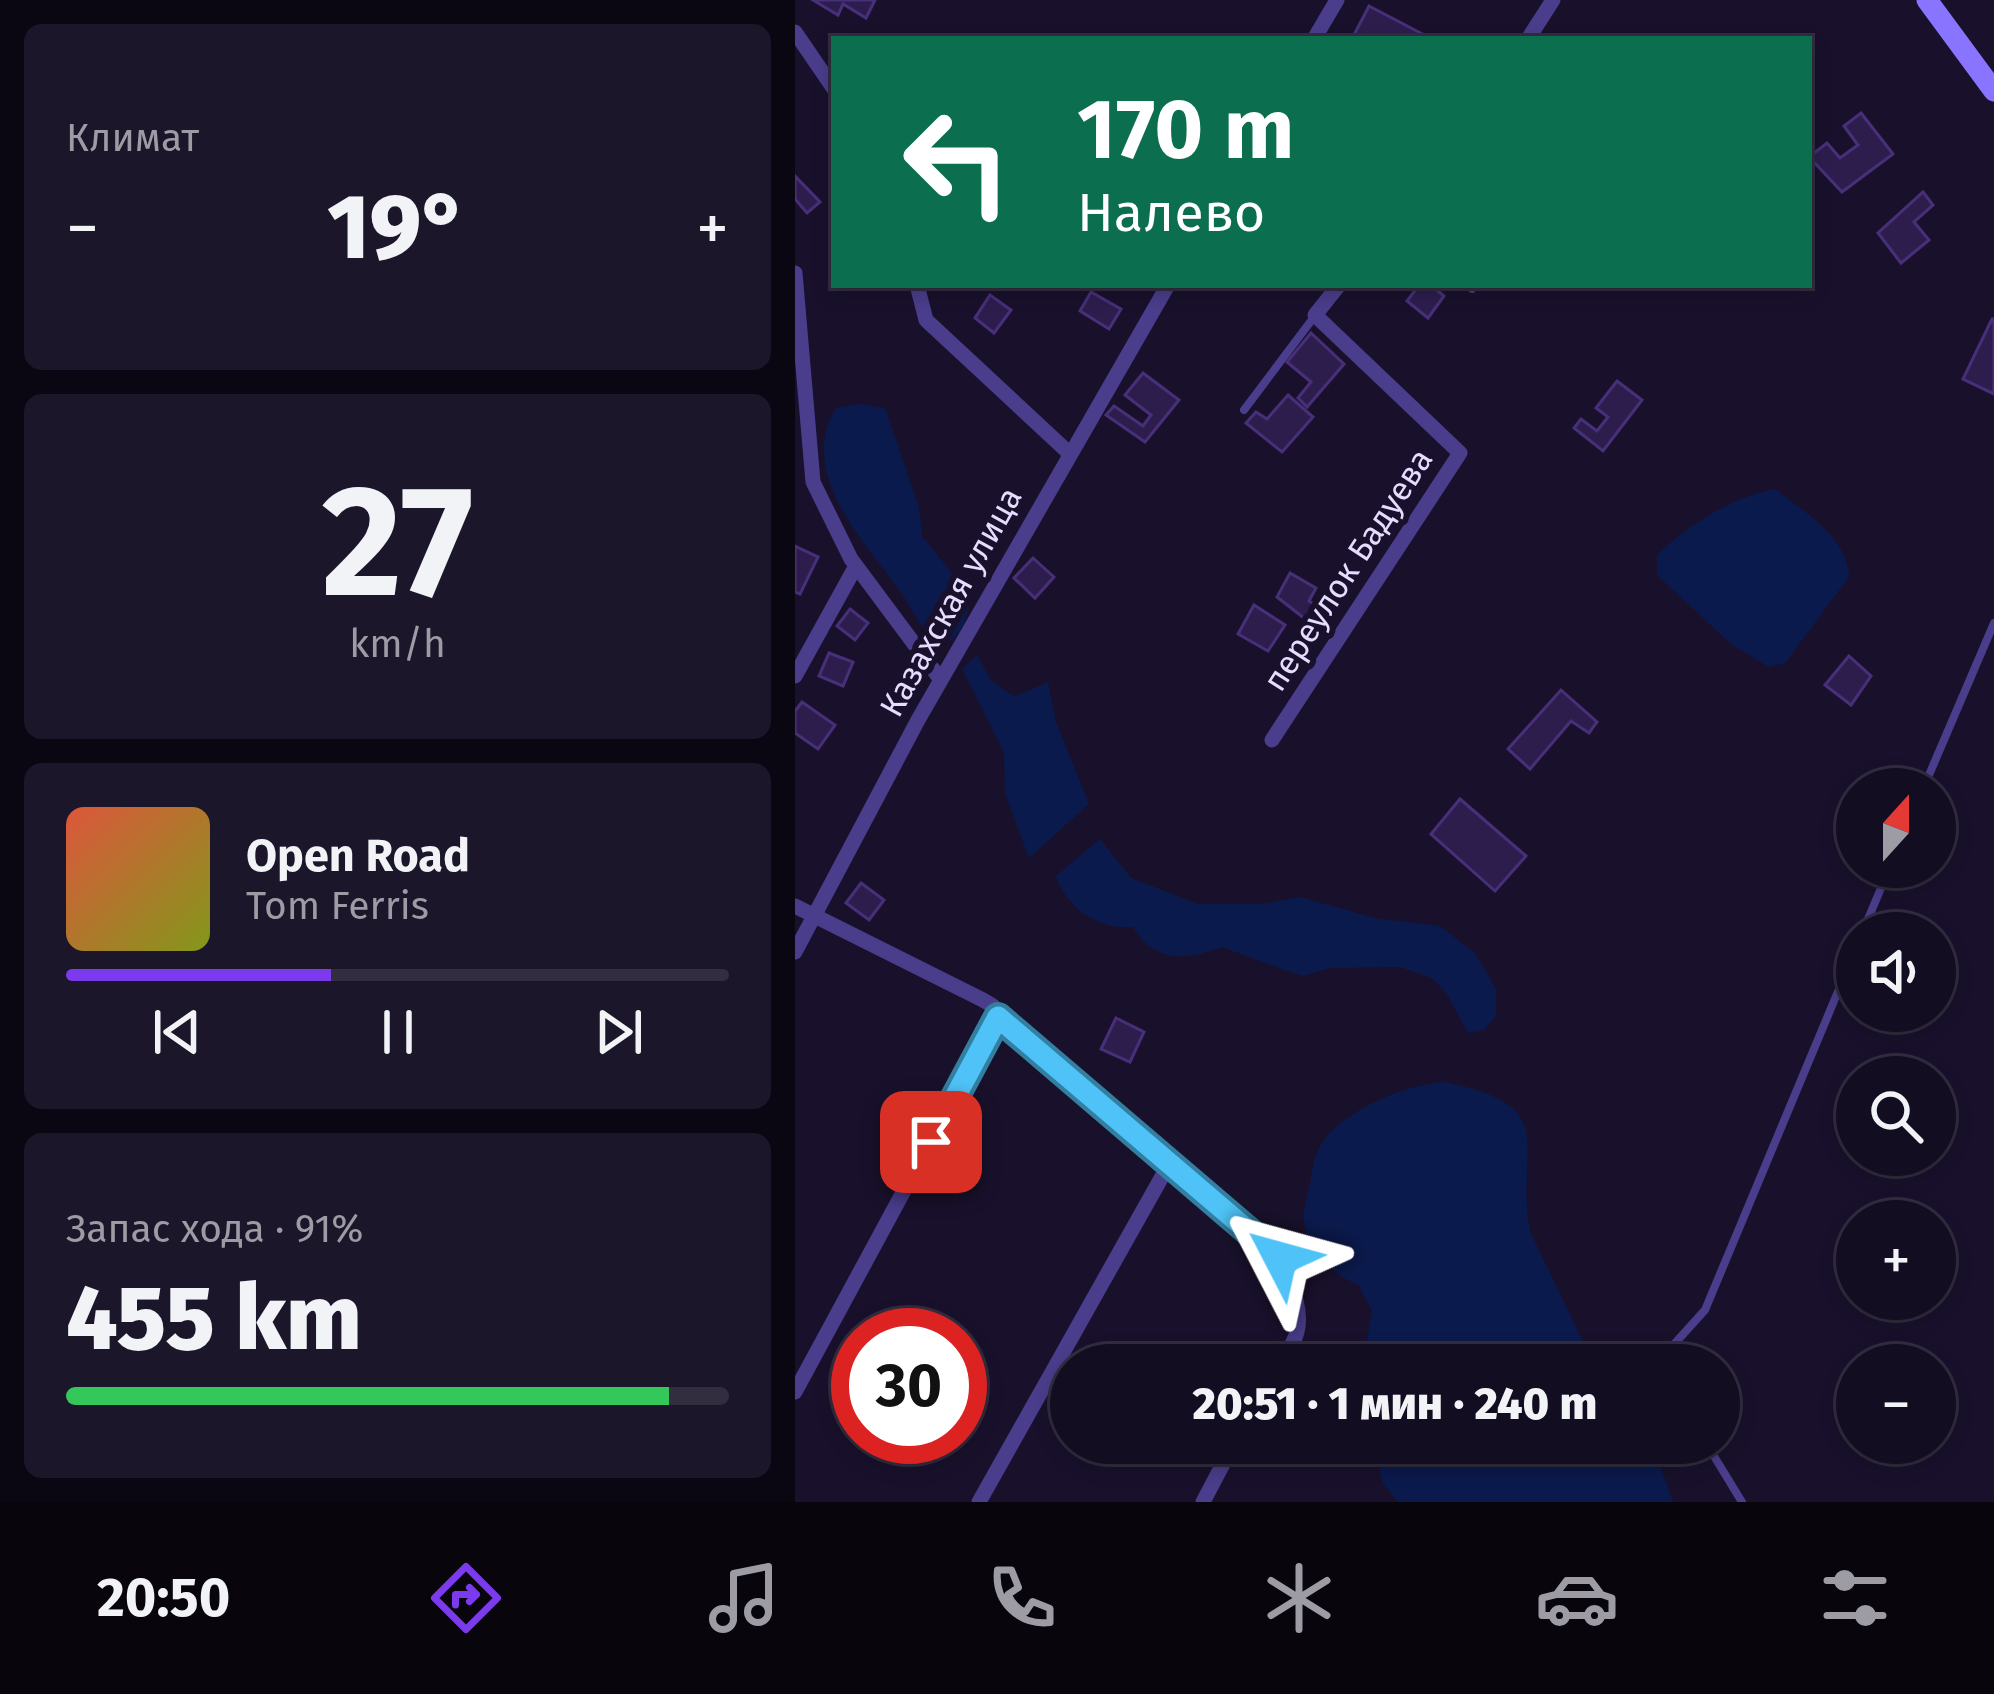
<!DOCTYPE html>
<html lang="ru">
<meta charset="utf-8">
<style>
body{margin:0;font-family:"Fira Sans",sans-serif;background:#1c162a;color:#f1f3f6;height:100vh;display:flex;flex-direction:column;font-size:45px;white-space:nowrap}
*{box-sizing:border-box;margin:0}
p{font-size:39px;color:#9d9ca5}
.icon{flex:none;width:66px;height:66px;fill:none;stroke:currentColor;stroke-width:2;stroke-linecap:round;stroke-linejoin:round}
.map{position:relative;flex:1;overflow:hidden}
.drawer{display:flex;flex-direction:column;gap:24px;padding:24px;background:#0a0712;width:795px}
.drawer>*{flex:none}
.guide{position:absolute;left:36px;top:36px;width:981px;height:252px;border-radius:0px;box-shadow:0 6px 18px #0003,0 0 0 3px #322d3f;background:#0b6e4f;color:#fff;overflow:hidden}
.needle{width:78px;rotate:21deg}
.controls{position:absolute;left:1041px;top:768px;display:grid;gap:24px}
.controls a{display:grid;place-items:center;width:120px;height:120px;border-radius:50%;background:#130d21;box-shadow:0 6px 18px #0003,0 0 0 3px #322d3f;font-size:60px}
.speed{position:absolute;left:36px;top:1308px;display:flex;gap:24px;font-size:60px;font-weight:700;text-align:center}
.speed>*{display:grid;place-content:center;width:156px;height:156px;border-radius:50%;background:#130d21;box-shadow:0 6px 18px #0003,0 0 0 3px #322d3f;line-height:1}
.speed .limit{border:18px solid #d22;background:#fff;color:#111}
.pin{position:absolute;display:grid;place-items:center;width:102px;height:102px;color:#fff;margin:-51px;border-radius:24px;box-shadow:0 6px 18px #0006}
.me{position:absolute;width:132px;margin:-66px;rotate:309deg;stroke-linejoin:round;filter:drop-shadow(0 0 9px #0008)}
.turn{display:flex;align-items:center;gap:42px;height:252px;padding:0 48px;font-size:54px}
.turn .icon{width:156px;height:156px;stroke-width:2.5}
.turn b{display:block;font-size:84px;line-height:102px}
.big{font-size:90px;font-weight:800;line-height:1.1}
.drawer .tile{flex:1;display:flex;flex-direction:column;justify-content:center;gap:18px;min-width:0;padding:0 42px;border-radius:18px;background:#1c162a}
.drawer .dial{align-items:center;gap:0}
.dial b{font-size:156px;line-height:1}
.song{display:flex;align-items:center;gap:36px}
.cover{width:144px;height:144px;border-radius:18px;background:linear-gradient(135deg,hsl(10 70% 55%),hsl(70 70% 35%))}
.played{height:12px;border-radius:6px;background:linear-gradient(90deg,#7c3aed 40%,#322d3f 40%)}
.keys{display:flex;justify-content:space-around;direction:ltr}
.heat{display:flex;justify-content:space-between;align-items:center;font-size:66px;direction:ltr}
.charge{height:18px;border-radius:9px;background:linear-gradient(90deg,#34c759 91%,#322d3f 0)}
.trip{position:absolute;left:255px;top:1344px;width:690px;height:120px;border-radius:60px;background:#130d21;box-shadow:0 6px 18px #0003,0 0 0 3px #322d3f;font-weight:800;line-height:120px;text-align:center}
.menu{display:flex;height:192px;justify-content:space-around;align-items:center;background:#08050d;color:#9d9ca5}
.menu .icon{width:84px;height:84px}
.menu .selected{color:#7c3aed}
.menu b{font-size:54px;color:#f1f3f6}
main{display:flex;flex:1;min-height:0}
.map>svg:first-child{display:block}
</style>
<main>
<section class="drawer">
<div class="tile"><p>Климат</p>
<div class="heat"><a>−</a><b class="big">19°</b><a>+</a></div>
</div>
<div class="tile dial"><b>27</b><p>km/h</p></div>
<div class="tile">
<div class="song"><i class="cover"></i><div><b>Open Road</b><p>Tom Ferris</p></div></div>
<div class="played"></div>
<div class="keys"><svg class="icon" aria-label="previous" viewBox="0 0 24 24"><path d="M18 5L8 12l10 7zM5 5v14"/></svg><svg class="icon" aria-label="pause" viewBox="0 0 24 24"><path d="M8 5v14M16 5v14"/></svg><svg class="icon" aria-label="next" viewBox="0 0 24 24"><path d="M6 5l10 7-10 7zM19 5v14"/></svg></div>
</div>
<div class="tile"><p>Запас хода · 91%</p><b class="big">455 km</b><div class="charge"></div></div>
</section>
<div class="map">
<svg width="1199" height="1502" viewBox="0 0 1199 1502">
<rect width="100%" height="100%" fill="#19112c"/>
<!-- water -->
<g fill="#0b1a4c">
<path d="M64 404 90 408 124 508 127 536 173 593C176 613 168 635 149 645 125 633 118 608 103 588 67 540 2 471 41 408Z"/>
<path d="M980 489C1008 511 1053 537 1054 577L990 663 974 667 936 644 862 575V555C893 525 937 497 980 489Z"/>
<path d="M182 655 196 680 219 697 253 682 261 722 294 804 234 858 210 793 209 752 167 669Z"/>
<path d="M305 839 336 878 403 904H466L505 897 580 918 645 926 680 953 701 989V1016L689 1030 673 1033 652 994 637 978 605 967 535 968 507 976 427 947C392 960 360 964 338 927 303 930 272 908 261 876Z"/>
<path d="M650 1082C770 1107 719 1144 735 1231L799 1365H568L577 1311 563 1284C538 1277 507 1245 509 1215 509 1203 514 1190 516 1178 518 1163 522 1147 533 1135 558 1107 613 1084 650 1082Z"/>
<path d="M580 1443H857L878 1502H603L587 1482Z"/>
</g>
<!-- building -->
<g fill="#2d1d4d" stroke="#482f79" stroke-width="3">
<path d="M18 0H80L71 18 48 4 43 15Z"/>
<path d="M574 6 637 39H570L560 33Z"/>
<path d="M1066 113 1098 154 1047 192 1014 157 1032 143 1045 158 1063 145 1049 126Z"/>
<path d="M0 176 25 202 12 213 0 199Z"/>
<path d="M1128 192 1138 205 1119 222 1134 240 1106 263 1083 233Z"/>
<path d="M624 285H636L649 296 633 318 612 301Z"/>
<path d="M296 292 326 309 314 329 285 311Z"/>
<path d="M195 295 216 310 199 333 180 318Z"/>
<path d="M1197 319H1199V394L1168 379Z"/>
<path d="M516 333 549 364 512 407 503 398 516 382 492 362Z"/>
<path d="M348 373 384 400 350 442 311 415 319 406 348 426 356 415 330 395Z"/>
<path d="M822 381 847 400 808 451 779 428 786 419 802 431 813 417 801 408Z"/>
<path d="M493 395 518 417 487 452 451 423 461 412 472 419Z"/>
<path d="M0 546 23 557 5 594 0 592Z"/>
<path d="M238 558 259 577 240 598 219 578Z"/>
<path d="M495 573 521 588 514 601 533 613 523 629 482 597Z"/>
<path d="M459 605 490 625 473 651 443 634Z"/>
<path d="M55 609 73 623 60 640 42 626Z"/>
<path d="M34 653 58 662 48 686 24 676Z"/>
<path d="M1054 656 1076 676 1056 705 1030 685Z"/>
<path d="M766 690 802 722 794 733 776 721 735 769 713 749Z"/>
<path d="M7 702 40 725 23 749 0 733V711Z"/>
<path d="M665 799 731 856 700 891 636 834Z"/>
<path d="M66 883 89 900 74 920 51 903Z"/>
<path d="M321 1018 349 1032 335 1062 306 1049Z"/>
</g>
<g fill="none" stroke-linecap="round" stroke-linejoin="round">
<!-- lane -->
<g stroke="#4a3d8b" stroke-width="8">
<path d="M672 285 677 289"/>
<path d="M449 410 519 317"/>
<path d="M1128 789 1199 623"/>
<path d="M1067 933 1095 867"/>
<path d="M873 1365 872 1352 910 1310 1062 946"/>
<path d="M911 1443 947 1502"/>
</g>
<!-- street -->
<g stroke="#4a3d8b" stroke-width="15">
<path d="M0 32 39 89"/>
<path d="M519 39 542 0"/>
<path d="M733 39 758 0"/>
<path d="M0 273 18 482 56 559 146 680"/>
<path d="M122 285 131 320 274 453"/>
<path d="M0 676 61 566"/>
<path d="M477 740 665 453 520 315 544 285"/>
<path d="M0 906 188 1000 198 1006 203 1017 0 1392"/>
<path d="M0 952 123 720 373 285"/>
<path d="M203 1017 485 1258C496 1281 512 1317 498 1342 494 1351 486 1356 481 1365"/>
<path d="M184 1502 373 1166"/>
<path d="M408 1502 439 1443"/>
</g>
<!-- secondary -->
<path stroke="#8974ff" stroke-width="21" d="M1132 0 1199 91"/>
</g>
<g fill="none" stroke-linecap="round" stroke-linejoin="round">
<defs>
<path id="route" d="M136 1142 203 1017 485 1258"/>
</defs>
<!-- route casing -->
<use href="#route" stroke="#337fa1" stroke-width="30"/>
<!-- route -->
<use href="#route" stroke="#4fc3f7" stroke-width="21"/>
</g>
<g text-anchor="middle" dominant-baseline="central" stroke-width="12" stroke-linejoin="round" paint-order="stroke">
<!-- street labels -->
<g font-size="33" fill="#e5ddff" stroke="#19112c">
<text transform="translate(553 570) rotate(-57)">переулок Бадуева</text>
<text transform="translate(156 602) rotate(-61)">Казахская улица</text>
</g>
</g>
</svg>
<div class="controls">
<a><svg class="needle" viewBox="-14 -14 28 28"><path d="M0-13l5 13h-10z" fill="#e53935"/><path d="M0 13l5-13h-10z" fill="#9d9ca5"/></svg></a>
<a><svg class="icon" aria-label="sound" viewBox="0 0 24 24"><path d="M4 9h4l5-4v14l-5-4H4zM17 9q2 3 0 6"/></svg></a>
<a><svg class="icon" aria-label="search" viewBox="0 0 24 24"><circle cx="10" cy="10" r="6"/><path d="M15 15l6 6"/></svg></a>
<a>+</a>
<a>−</a>
</div>
<div class="speed"><div class="limit">30</div></div>
<div class="pin" style="left:136px;top:1142px;background:#d93025"><svg class="icon" aria-label="arrive" viewBox="0 0 24 24"><path d="M6 21V4h12l-3 4 3 4H6"/></svg></div>
<svg class="me" style="left:485px;top:1258px" viewBox="-20 -20 40 40"><path d="M0-17L14 15 0 8-14 15z" fill="#4fc3f7" stroke="#fff" stroke-width="4"/></svg>
<div class="trip">20:51 · 1 мин · 240 m</div>
<div class="guide">
<div class="turn"><svg class="icon" aria-label="left" viewBox="0 0 24 24"><path d="M17 20v-9H6M10 6l-5 5 5 5"/></svg><div><b>170 m</b>Налево</div></div>
</div>
</div>
</main>
<nav class="menu">
<b>20:50</b>
<svg class="icon selected" aria-label="directions" viewBox="0 0 24 24"><path d="M12 3l9 9-9 9-9-9zM9 14v-3h6M13 9l2 2-2 2"/></svg>
<svg class="icon" aria-label="music" viewBox="0 0 24 24"><path d="M9 18V5l10-2v13"/><circle cx="6" cy="18" r="3"/><circle cx="16" cy="16" r="3"/></svg>
<svg class="icon" aria-label="phone" viewBox="0 0 24 24"><path d="M5 4h4l2 5-3 2q2 4 5 5l2-3 5 2v4C11 20 4 13 5 4z"/></svg>
<svg class="icon" aria-label="climate" viewBox="0 0 24 24"><path d="M12 3v18M4 7l16 10M4 17L20 7"/></svg>
<svg class="icon" aria-label="car" viewBox="0 0 24 24"><path d="M5 17H2v-5l4-1 3-4h7l3 4 3 1v5h-3M9 17h6M6 11h13"/><circle cx="7" cy="17" r="2"/><circle cx="17" cy="17" r="2"/></svg>
<svg class="icon" aria-label="filters" viewBox="0 0 24 24"><path d="M4 7h16M4 17h16"/><circle cx="9" cy="7" r="2"/><circle cx="15" cy="17" r="2"/></svg>
</nav>
